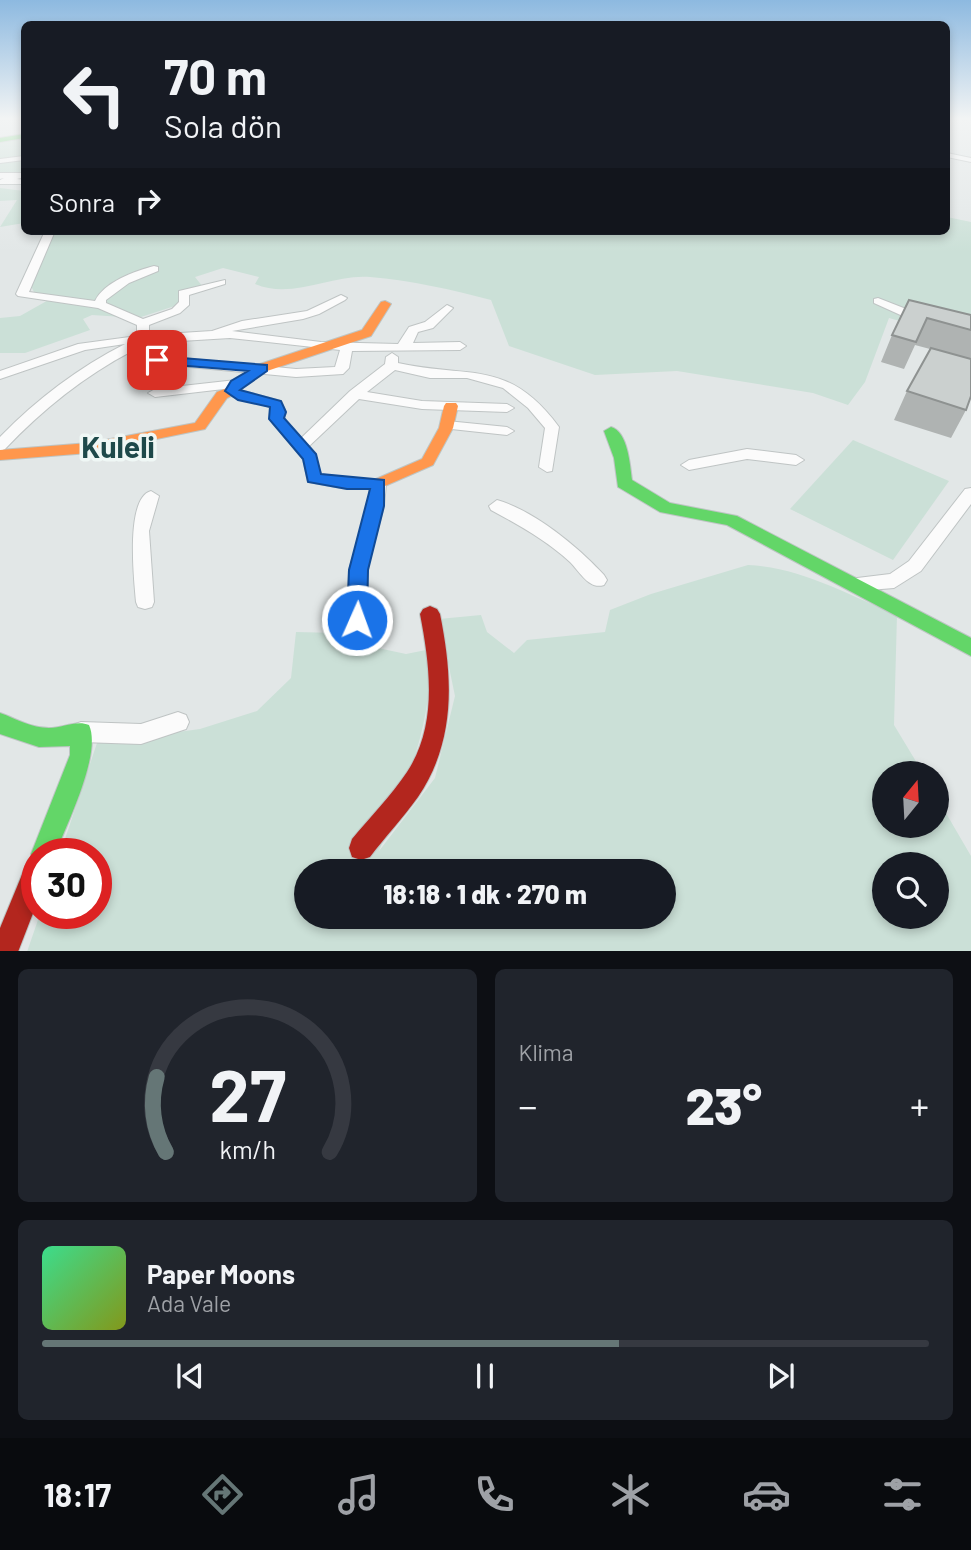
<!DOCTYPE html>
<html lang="tr">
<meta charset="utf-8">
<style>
body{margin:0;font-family:Barlow,sans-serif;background:#20242c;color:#f1f3f6;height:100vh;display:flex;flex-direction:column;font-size:26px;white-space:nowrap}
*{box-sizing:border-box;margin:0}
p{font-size:23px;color:#9ea1a6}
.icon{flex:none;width:38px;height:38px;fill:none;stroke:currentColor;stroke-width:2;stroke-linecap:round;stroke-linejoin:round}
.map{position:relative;height:951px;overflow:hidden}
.panel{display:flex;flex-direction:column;gap:18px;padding:18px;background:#0d0f14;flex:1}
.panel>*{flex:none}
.banner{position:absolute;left:21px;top:21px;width:929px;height:214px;border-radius:10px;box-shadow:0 4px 10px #0003;background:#171b24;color:#f1f3f6;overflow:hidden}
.needle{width:46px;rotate:18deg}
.controls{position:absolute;left:872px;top:761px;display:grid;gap:14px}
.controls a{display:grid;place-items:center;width:77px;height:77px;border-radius:50%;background:#171b24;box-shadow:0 4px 10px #0003;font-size:35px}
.speed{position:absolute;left:21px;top:838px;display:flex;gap:14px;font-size:35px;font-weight:700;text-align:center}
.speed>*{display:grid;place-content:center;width:91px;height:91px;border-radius:50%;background:#171b24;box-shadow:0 4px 10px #0003;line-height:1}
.speed .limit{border:10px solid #d22;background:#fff;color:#111}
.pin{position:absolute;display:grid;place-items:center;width:60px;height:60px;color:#fff;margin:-30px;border-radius:14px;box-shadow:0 4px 10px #0006}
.me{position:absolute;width:77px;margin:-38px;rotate:2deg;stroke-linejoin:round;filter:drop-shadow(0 0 5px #0008)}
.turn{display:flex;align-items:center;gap:24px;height:147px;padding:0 28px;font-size:32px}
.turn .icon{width:91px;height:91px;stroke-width:2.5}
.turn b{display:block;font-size:49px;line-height:60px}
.then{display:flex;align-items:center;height:66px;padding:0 28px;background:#0003;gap:14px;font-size:26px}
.big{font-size:52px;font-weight:800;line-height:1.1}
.panel .tile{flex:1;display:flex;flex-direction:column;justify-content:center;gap:10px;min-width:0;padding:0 24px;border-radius:10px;background:#20242c}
.panel .dial{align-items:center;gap:0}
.dial svg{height:182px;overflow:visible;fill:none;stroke:#363941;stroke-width:7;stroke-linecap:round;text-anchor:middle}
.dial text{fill:#f1f3f6;stroke:none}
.song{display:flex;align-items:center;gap:21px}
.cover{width:84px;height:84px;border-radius:10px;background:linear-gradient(135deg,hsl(150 70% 55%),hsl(70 70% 35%))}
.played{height:7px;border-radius:4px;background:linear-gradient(90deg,#657676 65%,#363941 65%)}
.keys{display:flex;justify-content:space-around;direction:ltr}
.heat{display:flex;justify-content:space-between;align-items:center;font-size:38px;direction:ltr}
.panel .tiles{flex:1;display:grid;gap:18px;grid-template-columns:1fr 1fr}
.tile:last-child{grid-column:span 2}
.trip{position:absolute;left:294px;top:859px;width:382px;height:70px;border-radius:35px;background:#171b24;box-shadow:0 4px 10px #0003;font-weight:800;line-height:70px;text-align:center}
.tabs{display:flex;height:112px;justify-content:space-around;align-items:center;background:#090b0e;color:#9ea1a6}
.tabs .icon{width:49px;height:49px}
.tabs .current{color:#657676}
.tabs b{font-size:32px;color:#f1f3f6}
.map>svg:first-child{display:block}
</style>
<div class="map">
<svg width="971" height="952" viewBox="0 0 971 952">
<rect width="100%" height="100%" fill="#e2e7e7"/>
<!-- green -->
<g fill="#cbe0d7" fill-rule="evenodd">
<path d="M24 138V175H0V141Z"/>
<path d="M0 188 24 191V223L0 227 17 200 0 201Z"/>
<path d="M947 217 971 222V341L889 318 865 382 848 405 813 393 677 371 595 375 509 346 491 300C452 290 411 280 370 277 331 274 293 300 255 284L259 277 223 268 195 277 203 287 184 291V303L138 318 92 315 83 319 90 330 25 353H0V318L20 316 52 298 35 294 31 286 53 231H947Z"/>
<path d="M853 440 949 481 893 560 790 509Z"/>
<path d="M748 565C800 567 849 595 897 615L894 725 923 773 884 774V826H936V796L971 856V951L27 952 40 914H96V854H60L97 743 200 729 257 711 291 678 296 632 380 634 378 648 406 654 431 649C432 726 407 782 379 851L435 778 455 696 439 619 481 615 487 632 514 653 527 640 605 632 610 610 651 594ZM884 864H936V917H884ZM306 872H663V917H306Z"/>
</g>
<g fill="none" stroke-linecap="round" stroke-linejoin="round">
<defs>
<g id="street">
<path d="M947 153 971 158V162L947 157Z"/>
<path d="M24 156V160L0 163V159Z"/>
<path d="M0 173H24V177L17 179 24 180V184H0V180L4 178 0 179Z"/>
<path d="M45 231H55L29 292 95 301C104 282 135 271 154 266L158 267V271L129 283 106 300V303L143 319 172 309 179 302V291L225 280V284L189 295V305L180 313 149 325V335L212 331 242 321 307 311 341 295 347 298 345 300 319 314 303 319 232 331 321 342 398 344 409 327 425 322 447 305 453 308 433 328 418 332 413 343 460 342 466 346 460 350 352 351 349 368 343 374 296 377 157 364 132 351C84 376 42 410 5 449L0 451V437C37 399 78 368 125 344L85 350 0 379V371L78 344 137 336V325L98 308 18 296 16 294ZM230 338 340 350 335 367 296 369 160 356 145 349 148 343Z"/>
<path d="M878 298 924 316 926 319 920 323 916 322 874 303V299Z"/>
<path d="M392 353 398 357V363C470 379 508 358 559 427L552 471 547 472 539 467 545 428 528 408 503 388 467 378H430L395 370 367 392 422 401 507 404 514 408 507 412 422 409 359 399 306 449H296L293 446 296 443 350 391 385 364 386 357Z"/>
<path d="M236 380 241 381 243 384 241 387 155 397 148 393 155 389Z"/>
<path d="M447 421 507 427 514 431 507 435 442 428 440 425Z"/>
<path d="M747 449 796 455 804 460 796 465 747 459 689 470 681 465 689 460Z"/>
<path d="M378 479 386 484 384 506 367 570V620L364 625 357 628 350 625 347 620 349 570 368 506 370 484Z"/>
<path d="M971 488V504L921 571 894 588 856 591 849 589 847 584 849 579 890 574 909 561 965 489Z"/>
<path d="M151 491 159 496 149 531 154 602 152 607 145 609 138 607 136 602C134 580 125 498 151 491Z"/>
<path d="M497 500C535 511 578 547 604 575L607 580 604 585C589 590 580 572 570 562 547 541 519 525 491 510L489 506Z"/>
<path d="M178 712 186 715 189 722 186 729 141 744 81 742 73 739 70 732 73 725 81 722 141 724Z"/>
</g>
<g id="fast">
<path d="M24 134V138L0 142V138Z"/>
<path d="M611 427C628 432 630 465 632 480L670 503 737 516 971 638V656L727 525 660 512 618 487 614 458 604 431Z"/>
<path d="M0 713C17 719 31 728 49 728 63 728 76 720 89 725 102 753 67 824 55 854H37V864L31 854 70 755V746L39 747 0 734Z"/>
</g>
<path id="slow" d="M385 301 391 304 371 336 267 371 240 390 281 401 286 412 284 419 315 455 321 474 347 479H376L422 459 439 428 444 406 446 403H456L458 406 453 428 433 465 378 489H347L308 482 303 459 270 419V407L231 396 227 398 205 429 89 453 0 460V450L89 443 195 423 217 392 227 388 231 381 257 365 362 330 381 302Z"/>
<g id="jam">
<path d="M430 606 437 609 440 614C453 678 456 741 418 797 403 818 385 837 370 857L361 860 352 857 349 848 352 839C370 817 391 796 407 772 438 725 430 666 420 614L423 609Z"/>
<path d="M37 856V903L18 952H0V928L28 860Z"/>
</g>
</defs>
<!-- street casing -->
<use href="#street" stroke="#bfc4c4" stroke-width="2"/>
<!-- fast casing -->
<use href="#fast" stroke="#bec5c4" stroke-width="2"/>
<!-- slow casing -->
<use href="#slow" stroke="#bec5c4" stroke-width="2"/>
<!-- jam casing -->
<use href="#jam" stroke="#bec5c4" stroke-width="2"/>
<!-- street -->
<use href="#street" fill="#fbfbfb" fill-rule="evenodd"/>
<!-- fast -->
<use href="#fast" fill="#63d668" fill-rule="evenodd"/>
<!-- slow -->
<use href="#slow" fill="#ff974d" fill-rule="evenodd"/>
<!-- jam -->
<use href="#jam" fill="#b3261e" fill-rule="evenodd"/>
</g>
<!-- wall -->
<g fill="#afb3b2">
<path d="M687 231H705L704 234Z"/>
<path d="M909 300 971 315V396L966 410 951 438 894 420 907 391 930 349 915 345 904 369 881 362 892 335Z"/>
</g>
<!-- building -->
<g fill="#cbd0cf" stroke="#8e9291" stroke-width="2">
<path d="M909 300 971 315V330L927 318 916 342 892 335Z"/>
<path d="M931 348 971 359V396L966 410 907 391Z"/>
</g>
<!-- sky -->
<linearGradient id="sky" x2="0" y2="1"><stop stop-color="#8db9e0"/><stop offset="0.47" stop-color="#f2f4f4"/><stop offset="1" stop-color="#f2f4f4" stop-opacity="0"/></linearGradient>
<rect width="971" height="252" fill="url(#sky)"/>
<!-- route -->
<path fill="#1a73e8" stroke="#114b97" stroke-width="2" d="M157 356 267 365V371L240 390 281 401 286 412 284 418 316 454 321 474 384 480V506L368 570 367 620 364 626H350L347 620 349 570 370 489H347L308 482 303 459 269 419 270 407 238 400 225 391 231 381 248 371 152 363 150 360Z"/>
<g text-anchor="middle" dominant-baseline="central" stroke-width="7" stroke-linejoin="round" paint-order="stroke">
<!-- district labels -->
<g font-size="30" font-weight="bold" fill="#1e494a" stroke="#eff7f5">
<text x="118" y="446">Kuleli</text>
</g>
</g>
</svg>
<div class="controls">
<a><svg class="needle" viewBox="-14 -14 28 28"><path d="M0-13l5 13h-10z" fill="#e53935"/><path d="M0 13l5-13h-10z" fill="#9ea1a6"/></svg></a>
<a><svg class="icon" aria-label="search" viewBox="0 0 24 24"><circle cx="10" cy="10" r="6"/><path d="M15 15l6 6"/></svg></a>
</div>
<div class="speed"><div class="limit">30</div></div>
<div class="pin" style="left:157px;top:360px;background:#d93025"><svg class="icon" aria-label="arrive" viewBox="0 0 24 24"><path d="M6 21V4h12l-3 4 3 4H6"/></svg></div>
<svg class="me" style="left:357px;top:620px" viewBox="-20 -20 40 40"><circle r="17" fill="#1a73e8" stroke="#fff" stroke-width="3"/><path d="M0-11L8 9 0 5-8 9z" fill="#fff"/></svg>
<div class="trip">18:18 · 1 dk · 270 m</div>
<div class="banner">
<div class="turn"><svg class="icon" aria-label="left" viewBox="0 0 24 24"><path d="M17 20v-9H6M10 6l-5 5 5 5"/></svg><div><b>70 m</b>Sola dön</div></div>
<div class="then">Sonra<svg class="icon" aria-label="right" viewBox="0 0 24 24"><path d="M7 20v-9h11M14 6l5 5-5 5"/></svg></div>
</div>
</div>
<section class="panel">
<div class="tiles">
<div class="tile dial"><svg viewBox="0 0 100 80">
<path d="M14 69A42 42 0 1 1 86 69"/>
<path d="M14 69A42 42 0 0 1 10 36" stroke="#657676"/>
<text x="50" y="56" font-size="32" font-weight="700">27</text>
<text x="50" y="72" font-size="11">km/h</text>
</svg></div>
<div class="tile"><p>Klima</p>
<div class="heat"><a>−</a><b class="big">23°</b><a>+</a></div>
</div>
<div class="tile">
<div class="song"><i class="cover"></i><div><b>Paper Moons</b><p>Ada Vale</p></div></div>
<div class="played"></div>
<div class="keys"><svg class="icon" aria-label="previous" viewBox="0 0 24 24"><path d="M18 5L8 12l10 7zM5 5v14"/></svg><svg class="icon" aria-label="pause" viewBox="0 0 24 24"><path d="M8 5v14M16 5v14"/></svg><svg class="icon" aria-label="next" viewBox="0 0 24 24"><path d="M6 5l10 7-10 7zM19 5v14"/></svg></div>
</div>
</div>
</section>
<nav class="tabs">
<b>18:17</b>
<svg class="icon current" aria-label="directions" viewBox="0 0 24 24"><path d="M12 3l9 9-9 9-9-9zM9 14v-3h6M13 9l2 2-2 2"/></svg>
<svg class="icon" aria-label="music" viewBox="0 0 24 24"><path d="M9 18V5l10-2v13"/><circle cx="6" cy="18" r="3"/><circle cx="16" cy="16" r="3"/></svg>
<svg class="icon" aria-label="phone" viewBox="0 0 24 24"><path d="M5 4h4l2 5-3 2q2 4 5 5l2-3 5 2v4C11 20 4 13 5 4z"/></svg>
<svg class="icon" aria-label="climate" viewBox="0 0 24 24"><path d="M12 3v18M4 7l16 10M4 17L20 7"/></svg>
<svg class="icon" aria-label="car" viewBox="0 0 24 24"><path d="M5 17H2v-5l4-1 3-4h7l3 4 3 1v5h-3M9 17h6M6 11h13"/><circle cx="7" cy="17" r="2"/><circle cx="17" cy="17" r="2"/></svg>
<svg class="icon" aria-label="filters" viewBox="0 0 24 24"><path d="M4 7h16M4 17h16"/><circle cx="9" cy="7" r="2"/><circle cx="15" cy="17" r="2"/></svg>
</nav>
